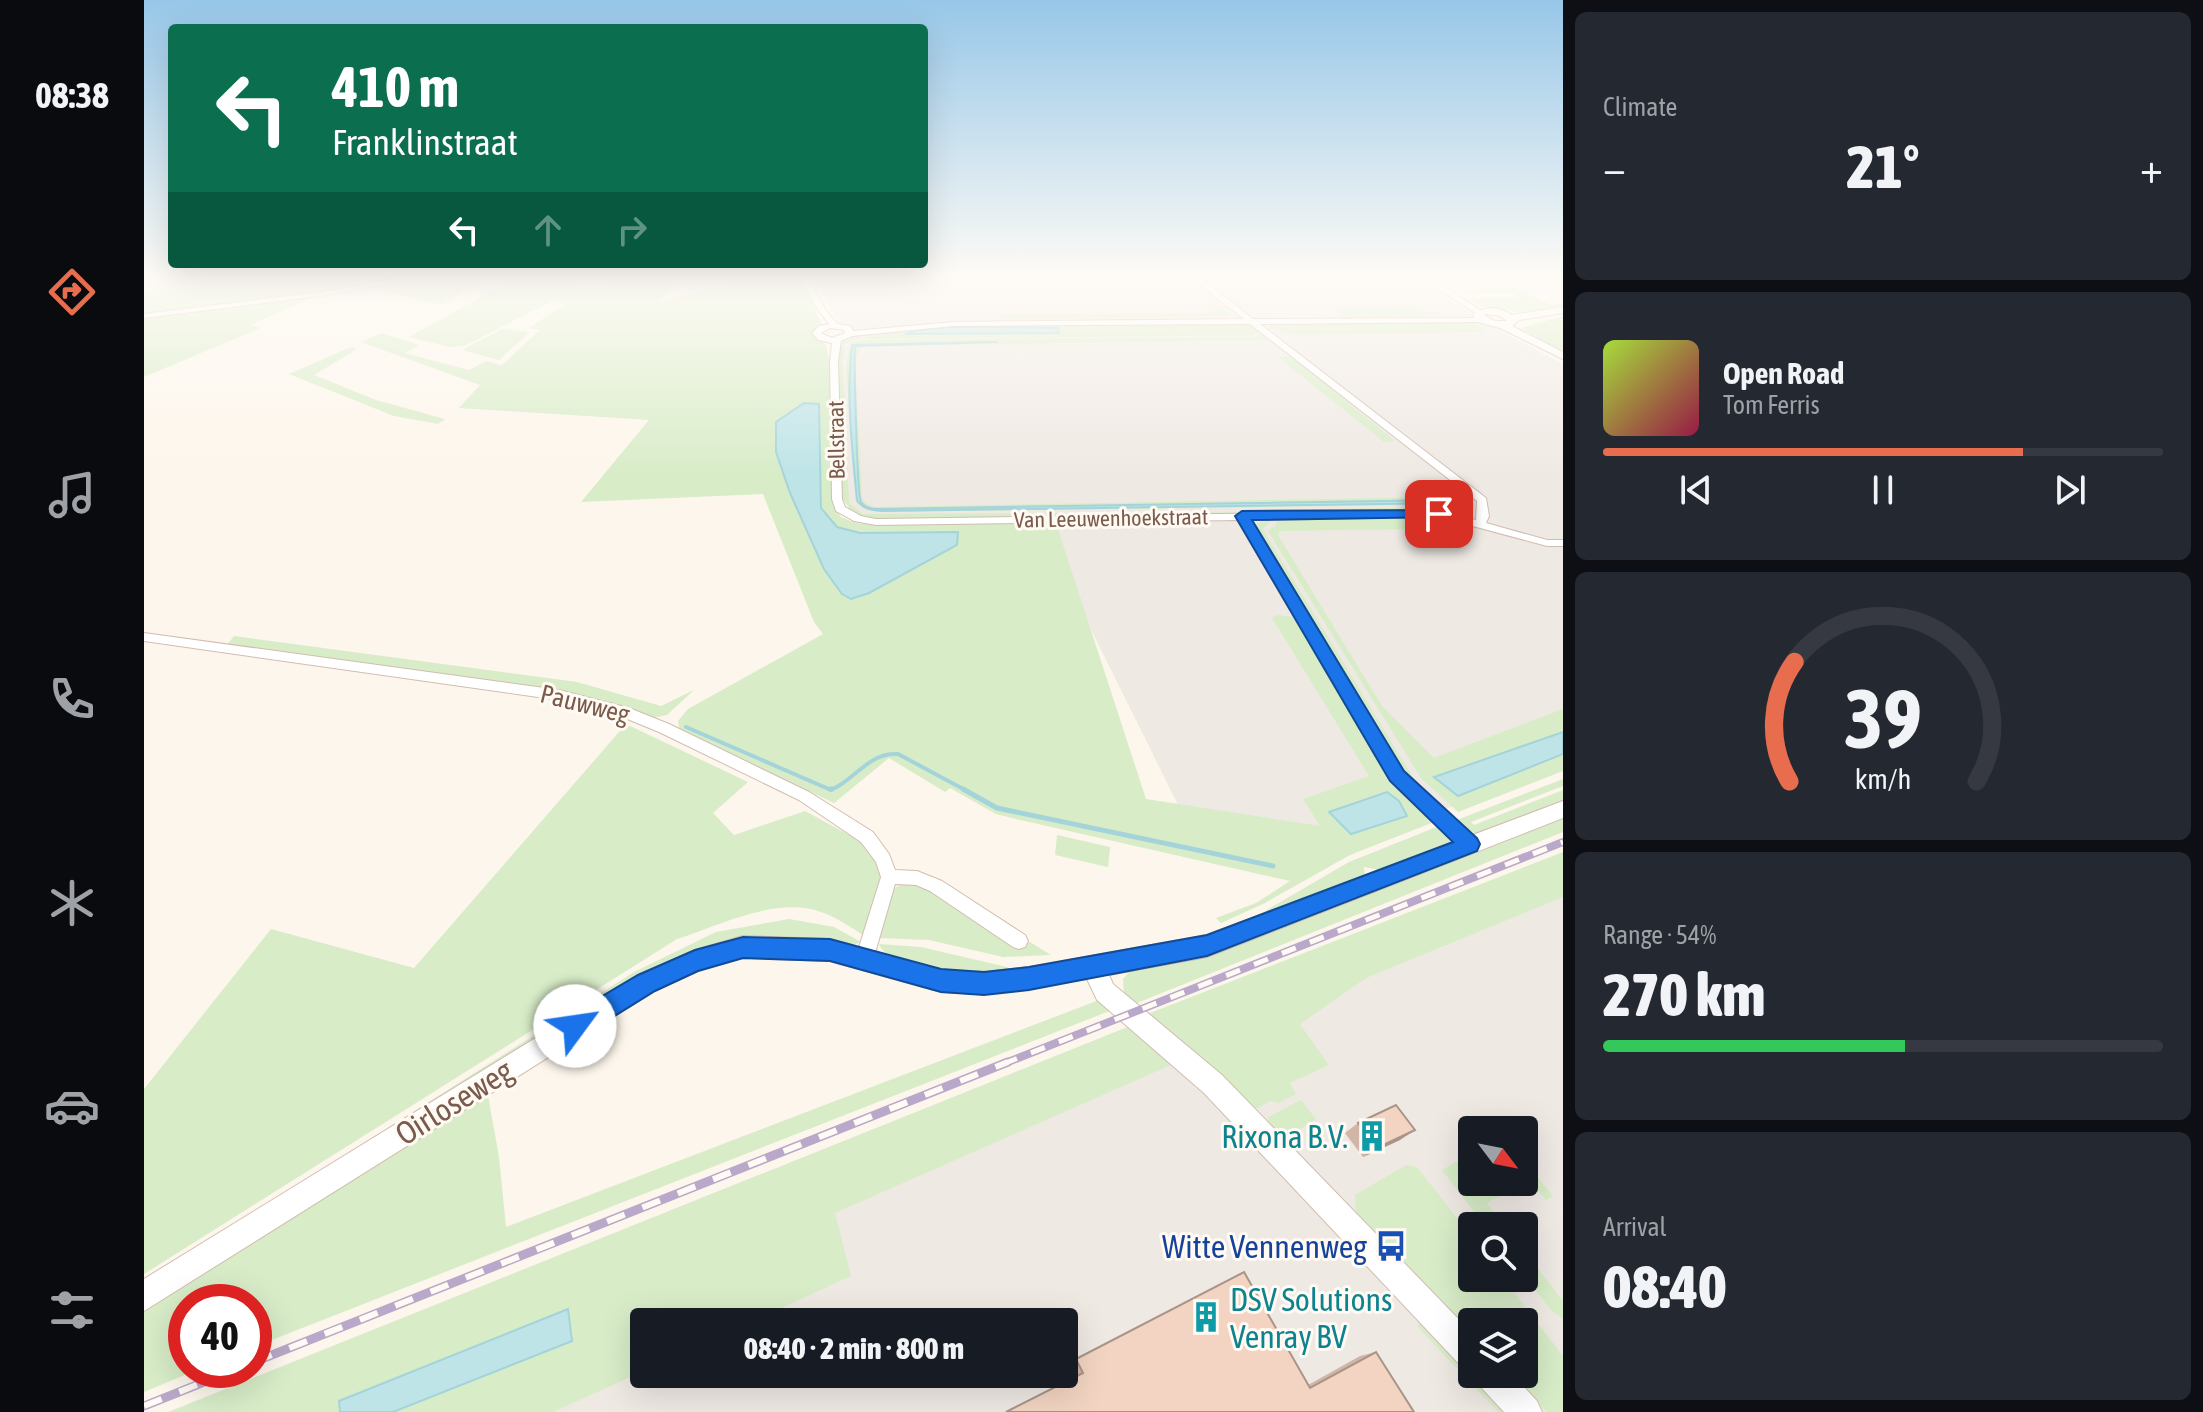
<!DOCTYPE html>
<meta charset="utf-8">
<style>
body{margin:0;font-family:"Asap Condensed",sans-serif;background:#242831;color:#f1f3f6;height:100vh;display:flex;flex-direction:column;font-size:30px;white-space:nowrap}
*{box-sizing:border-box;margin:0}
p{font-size:26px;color:#9ea1a6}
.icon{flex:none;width:44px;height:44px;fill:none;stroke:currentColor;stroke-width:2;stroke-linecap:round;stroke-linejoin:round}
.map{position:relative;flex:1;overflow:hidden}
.drawer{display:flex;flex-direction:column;gap:12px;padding:12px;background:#0d0f14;width:640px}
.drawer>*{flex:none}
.top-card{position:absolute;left:24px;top:24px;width:760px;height:244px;border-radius:8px;box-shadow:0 8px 32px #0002;background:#0b6e4f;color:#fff;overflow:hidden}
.needle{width:52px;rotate:122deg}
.buttons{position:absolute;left:1314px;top:1116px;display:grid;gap:16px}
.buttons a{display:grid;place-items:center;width:80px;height:80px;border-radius:8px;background:#171b24;box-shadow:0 8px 32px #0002;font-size:40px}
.speed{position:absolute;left:24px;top:1284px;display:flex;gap:16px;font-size:40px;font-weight:700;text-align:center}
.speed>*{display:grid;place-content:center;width:104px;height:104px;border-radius:50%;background:#171b24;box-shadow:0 8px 32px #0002;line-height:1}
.speed .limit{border:12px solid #d22;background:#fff;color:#111}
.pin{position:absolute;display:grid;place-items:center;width:68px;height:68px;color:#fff;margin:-34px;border-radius:16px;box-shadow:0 4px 12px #0006}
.me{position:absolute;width:88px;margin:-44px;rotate:59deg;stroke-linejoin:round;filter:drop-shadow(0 0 6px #0008)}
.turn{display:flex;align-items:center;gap:28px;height:168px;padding:0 32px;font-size:36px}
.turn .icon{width:104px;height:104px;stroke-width:2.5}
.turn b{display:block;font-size:56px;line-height:68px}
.lanes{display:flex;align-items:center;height:76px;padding:0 32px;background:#0003;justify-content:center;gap:40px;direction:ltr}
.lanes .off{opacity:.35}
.big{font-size:60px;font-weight:800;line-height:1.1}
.drawer .tile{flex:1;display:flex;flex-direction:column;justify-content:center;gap:12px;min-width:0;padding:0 28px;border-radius:12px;background:#242831}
.drawer .dial{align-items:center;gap:0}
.dial svg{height:208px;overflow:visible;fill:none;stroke:#363941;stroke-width:7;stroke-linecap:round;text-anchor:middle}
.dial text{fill:#f1f3f6;stroke:none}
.song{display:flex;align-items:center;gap:24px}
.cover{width:96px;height:96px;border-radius:12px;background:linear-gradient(135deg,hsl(80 70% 55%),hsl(340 70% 35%))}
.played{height:8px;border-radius:4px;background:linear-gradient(90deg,#e86d4f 75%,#363941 75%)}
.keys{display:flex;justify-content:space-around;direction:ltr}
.heat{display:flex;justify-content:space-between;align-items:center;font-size:44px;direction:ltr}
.charge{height:12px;border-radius:6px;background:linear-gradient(90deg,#34c759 54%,#363941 0)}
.trip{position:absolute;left:486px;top:1308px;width:448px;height:80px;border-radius:8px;background:#171b24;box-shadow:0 8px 32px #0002;font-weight:800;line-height:80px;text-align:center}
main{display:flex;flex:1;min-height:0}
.tab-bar{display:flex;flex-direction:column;width:144px;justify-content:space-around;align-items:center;background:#090b0e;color:#9ea1a6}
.tab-bar .icon{width:56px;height:56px}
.tab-bar .active{color:#e86d4f}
.tab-bar b{font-size:36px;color:#f1f3f6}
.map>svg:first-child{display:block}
</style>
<main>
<nav class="tab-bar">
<b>08:38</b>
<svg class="icon active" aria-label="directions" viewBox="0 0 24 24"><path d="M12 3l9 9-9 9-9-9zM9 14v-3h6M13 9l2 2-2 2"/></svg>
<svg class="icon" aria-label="music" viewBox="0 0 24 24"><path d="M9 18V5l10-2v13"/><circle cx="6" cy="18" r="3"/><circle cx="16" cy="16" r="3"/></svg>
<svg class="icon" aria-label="phone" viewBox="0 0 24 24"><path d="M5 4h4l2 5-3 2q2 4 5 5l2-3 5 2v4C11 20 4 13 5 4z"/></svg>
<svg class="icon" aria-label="climate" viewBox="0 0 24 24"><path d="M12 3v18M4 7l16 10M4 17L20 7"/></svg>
<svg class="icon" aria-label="car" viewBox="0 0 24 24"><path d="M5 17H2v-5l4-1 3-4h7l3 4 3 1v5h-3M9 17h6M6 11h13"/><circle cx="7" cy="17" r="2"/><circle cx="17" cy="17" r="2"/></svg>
<svg class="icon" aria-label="filters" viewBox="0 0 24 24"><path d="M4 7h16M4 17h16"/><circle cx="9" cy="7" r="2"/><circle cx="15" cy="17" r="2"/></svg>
</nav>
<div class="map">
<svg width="1419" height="1412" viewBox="0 0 1419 1412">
<rect width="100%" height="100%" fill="#fdf6ec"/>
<!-- industrial -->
<g fill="#efe9e4" fill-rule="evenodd">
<path d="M670 278H1270L1357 331 1419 364V765L1172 858 1054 845 898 531 708 527 698 448 700 347 713 336 706 325 694 322Z"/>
<path d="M1419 890V1412H162L1197 985ZM1328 1130H1380V1182H1328ZM1328 1226H1380V1278H1328ZM500 1322H920V1374H500ZM1328 1322H1380V1374H1328Z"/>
</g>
<!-- green -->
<g fill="#d8ecc8" fill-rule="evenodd">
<path d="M0 278H262L183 292 0 314Z"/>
<path d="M272 278H386L481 290 483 288 449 284 472 278H536L516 302 607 278H620L633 287 631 278H657L678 325 669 334 682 345 685 360 689 506 697 517 714 524 912 523 1002 799 1176 826 1159 799 1225 776 1128 618 1132 615 1151 617 1155 622 1290 822 1206 855 1119 904 1077 923 1072 918 1112 903 1146 881 872 819 852 814 806 788 801 792 745 758 690 803 536 731 534 721 544 709 679 634 670 622 619 494 437 502 505 420 315 408 336 385 217 342 237 333 275 345 260 353 325 370 342 361 358 365 396 330 385 328 423 303 410 300 320 346 306 347 265 337 362 283 346 279 297 305 227 287ZM660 403 675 405 678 508 693 527 715 533 813 532V545L725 593 707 599C680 586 643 484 632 452Z"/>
<path d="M1361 284 1408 305 1419 303V308L1370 312 1357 306 1366 312 1339 307 1352 305 1337 306 1325 299 1374 297 1369 293H1312Z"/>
<path d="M168 297 107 325 116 328 0 377V317Z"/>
<path d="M1069 300 1067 302 1089 316 858 319 857 315 1061 313 1073 311 1062 301Z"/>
<path d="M1220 307 1303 313 1274 315H1320L1203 318 1199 316 1271 315H1197L1193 310Z"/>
<path d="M1419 316V353L1377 328Z"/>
<path d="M1327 321 1341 330 1332 332 1150 335 1126 328 1129 322Z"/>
<path d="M1100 323 1116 331 1110 335 736 339H724L720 334 795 326ZM913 328 914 333 772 336 790 329Z"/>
<path d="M358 329 386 332 355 360 318 350Z"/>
<path d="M1118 333 1127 340 717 346 711 363 718 498 723 504 731 507 1301 497 1313 492 1327 495 1330 509 1298 505 731 512 712 503 702 368 706 343 719 340 1113 337Z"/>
<path d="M716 334 717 338 701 344 699 362 705 503 719 514 1121 512 731 519 708 512 698 498 693 364 698 342Z"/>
<path d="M207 347 213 349 170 375 232 400 301 419 294 424 250 416 145 374Z"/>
<path d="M1145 356 1152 360 1251 441 1240 442 1134 357Z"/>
<path d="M1296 507 1321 513H1129L1127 510Z"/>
<path d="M1299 517 1344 528 1136 531 1134 535 1238 706 1290 758 1419 709V732L1291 776 1314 796 1419 754V771L1314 812 1277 778 1124 531 1132 525 1133 519Z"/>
<path d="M1129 519 1119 529 1124 538 1270 779 1306 815 1258 773 1111 532 1112 524Z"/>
<path d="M90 636 433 682 517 706 550 690 523 715 509 718 445 699 83 645Z"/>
<path d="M482 724 604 782 569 813 590 835 661 811 720 843 740 871 721 936C707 928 693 917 677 912 632 896 576 925 533 939L0 1274V1089L127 929 270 968Z"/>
<path d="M1419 779V786L1327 822 1330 825 1419 790V803L1336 836 1310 821Z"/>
<path d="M1419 818V832L988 1005 980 997 979 979 986 971Z"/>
<path d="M1300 824 1308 837 1306 845 1241 871 1220 867 1221 878 1097 925 1205 862Z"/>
<path d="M913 835 966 847 964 867 911 855Z"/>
<path d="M1419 852V897L1222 978 1156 1024 1185 1065 1146 1083 1152 1094 1135 1103 1126 1101 1114 1108 1106 1107 1001 1015Z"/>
<path d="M766 881 775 883 875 948 886 942 907 955 859 957 785 940 734 938 748 889Z"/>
<path d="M645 919 690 927 717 942 703 947 594 941 0 1282 490 972 572 932Z"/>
<path d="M735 944 777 947 863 967 869 971C837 973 750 977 735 944Z"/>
<path d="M955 1000 968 1010 110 1347V1302H42V1370H53L0 1392V1311L343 1090 355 1157 362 1227Z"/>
<path d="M986 1026 1027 1065 691 1213 707 1276 607 1322H500V1371L409 1412H249L428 1341 423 1309 196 1401V1412H24Z"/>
<path d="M1157 1100 1172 1119 1148 1134 1124 1127V1117Z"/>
<path d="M1328 1153V1182H1380V1161L1409 1196 1402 1200 1384 1181 1343 1203 1361 1226H1341L1298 1170Z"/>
<path d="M1262 1165 1273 1167 1328 1237V1278H1359L1419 1356V1412H1403L1366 1374H1380V1322H1328V1335L1212 1215 1211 1195Z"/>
<path d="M1380 1251 1419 1301V1319L1407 1310 1380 1276Z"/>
<path d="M1278 1322 1365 1412H1354L1273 1326Z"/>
</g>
<!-- water -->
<g fill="#bee4e8" stroke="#a4d4da" stroke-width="2">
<path d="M914 328 915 333 763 334C778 323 888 328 914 328Z"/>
<path d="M854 342 711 346C710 362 713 494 717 502 721 508 728 509 734 509L1305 500 1310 499V495L1316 496 1310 503 739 511C729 510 719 510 713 500 708 449 702 395 708 345Z"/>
<path d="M660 403 675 404 677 508 693 527 716 533 814 532 813 545 725 593 707 599 698 594 680 569 646 493 632 452V422Z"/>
<path d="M1419 732V754L1314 796 1290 777Z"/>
<path d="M1243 792 1255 801 1263 816 1207 834 1185 812Z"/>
<path d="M424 1309 428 1341 249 1412H196L195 1401Z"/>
</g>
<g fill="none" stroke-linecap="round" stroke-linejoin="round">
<!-- stream-far1 -->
<path stroke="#a4d4da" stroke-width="4" d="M542 727 687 790C712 779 725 752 754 754L823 791"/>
<!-- stream -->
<g stroke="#a4d4da" stroke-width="5">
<path d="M686 789H688"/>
<path d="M819 789 853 808 1129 866"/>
</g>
<defs>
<g id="minor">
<path d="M253 278H270L191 294 0 318V314L191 290Z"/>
<path d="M656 278H664L681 309 693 324 706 326 709 331 809 322 1100 319 1047 278H1056L1109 319 1342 318 1343 320 1339 322 1116 324 1342 498 1345 516 1342 523 1403 540H1419V546H1403L1295 517 1106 520 1258 772 1331 839 1333 844 1331 849 1325 851 1319 849 1248 780 1095 520 732 525 710 521 692 511 688 499 686 361 688 343 674 340 668 333 675 326 685 324 674 310ZM1106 324 1333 501 1332 520 1295 511 732 519 717 516 701 507 698 499 694 361 697 341 708 336 809 326ZM686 328 700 330 701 333 688 338 677 333Z"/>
<path d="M1277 278H1286L1340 312 1333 314Z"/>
<path d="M0 633 415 690 485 708 525 724 665 792 729 832 745 854 751 870 773 871 798 881 881 935 884 941 881 947 875 949 869 947 786 891 772 885 751 884 729 960 726 966 720 968 714 966 711 960 737 877 732 862 717 842 655 800 515 732 476 716 415 700 0 641Z"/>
</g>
<g id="tertiary">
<path d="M1419 307V313L1375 320 1368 326 1419 352V359L1356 328 1337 323 1328 315C1339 306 1356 306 1368 315ZM1342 314 1356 316 1363 321H1351L1340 315Z"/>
<path d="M1419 801V818L1063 957 965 975 969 984 1078 1075 1328 1333V1370L1317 1366 1060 1093 953 1000 943 979 840 994 797 992 686 961 599 958 554 971 510 991 0 1311V1279L494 975 551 950 599 936 686 939 797 970 840 972 885 967 1063 935Z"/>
<path d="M1330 1374H1368L1393 1401 1398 1412H1360L1335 1385Z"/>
</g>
</defs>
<!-- minor casing -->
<use href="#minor" stroke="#d1bdb0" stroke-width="2"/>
<!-- tertiary casing -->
<use href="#tertiary" stroke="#d1bdb0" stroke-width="2"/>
<!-- minor -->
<use href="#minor" fill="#fff" fill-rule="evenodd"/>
<!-- tertiary -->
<use href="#tertiary" fill="#fff" fill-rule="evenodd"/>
<defs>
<path id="rail-far1" d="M859 1064 1419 842"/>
<g id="rail">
<path d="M110 1362 864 1062"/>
<path d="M0 1406 90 1370"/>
</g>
</defs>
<!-- rail-far1 casing -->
<use href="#rail-far1" stroke="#b9a8c9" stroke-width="8"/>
<!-- rail casing -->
<use href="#rail" stroke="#b9a8c9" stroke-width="9"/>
<!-- rail-far1 -->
<use href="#rail-far1" stroke="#fffaf3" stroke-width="5" stroke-dasharray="15" stroke-linecap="butt"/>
<!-- rail -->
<use href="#rail" stroke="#fffaf3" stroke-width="6" stroke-dasharray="19" stroke-linecap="butt"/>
</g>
<!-- wall -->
<g fill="#d1b6a7">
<path d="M1214 1123 1256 1140 1219 1157 1201 1133Z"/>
<path d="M1232 1352 1270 1412 932 1377 926 1363 932 1359 1164 1385 1216 1356Z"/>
</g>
<!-- shaded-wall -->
<path fill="#aa9488" d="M1271 1130 1256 1140 1219 1157 1233 1148Z"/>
<!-- building -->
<g fill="#f3d4c2" stroke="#aa9488" stroke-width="2">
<path d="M1252 1105 1271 1130 1233 1148 1214 1123Z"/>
<path d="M1100 1272 1166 1388 1232 1352 1270 1412H862L939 1373 932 1359Z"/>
</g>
<!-- sky -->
<linearGradient id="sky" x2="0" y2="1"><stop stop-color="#97c7e8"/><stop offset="0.58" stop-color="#fefbf6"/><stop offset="1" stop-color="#fefbf6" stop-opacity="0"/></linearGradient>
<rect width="1419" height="476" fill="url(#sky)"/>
<!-- route -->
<path fill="#1a73e8" stroke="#114b97" stroke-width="2" d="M1295 510 1303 514 1300 517 1108 520 1260 771 1333 838 1336 844 1333 851 1063 956 885 990 840 995 797 992 686 961 599 958 554 971 511 991 440 1035 431 1038 423 1035 419 1026 423 1017 494 975 551 950 599 937 686 939 797 969 840 972 885 967 1063 935 1309 842 1246 781 1091 516 1098 511Z"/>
<!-- icons -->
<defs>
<symbol id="building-bare" viewBox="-9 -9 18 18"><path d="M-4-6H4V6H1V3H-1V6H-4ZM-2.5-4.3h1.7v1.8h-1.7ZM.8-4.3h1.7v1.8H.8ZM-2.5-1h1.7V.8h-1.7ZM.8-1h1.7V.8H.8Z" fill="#0f9aa8" stroke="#fffaf3" stroke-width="2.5" paint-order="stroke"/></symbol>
<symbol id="bus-bare" viewBox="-9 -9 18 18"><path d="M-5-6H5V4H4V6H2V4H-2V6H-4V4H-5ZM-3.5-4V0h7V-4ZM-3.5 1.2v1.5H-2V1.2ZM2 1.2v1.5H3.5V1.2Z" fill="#1a4fb4" stroke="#fffaf3" stroke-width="2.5" paint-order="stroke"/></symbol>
</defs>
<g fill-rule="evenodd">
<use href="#building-bare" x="1206" y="1114" width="44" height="44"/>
<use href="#bus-bare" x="1225" y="1224" width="44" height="44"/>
<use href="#building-bare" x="1040" y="1295" width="44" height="44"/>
</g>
<g text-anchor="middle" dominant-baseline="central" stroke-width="6" stroke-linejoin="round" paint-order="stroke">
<!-- far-street labels -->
<g font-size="22" fill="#7a5b4c" stroke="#fffaf3">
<text transform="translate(692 440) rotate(-91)">Bellstraat</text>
<text transform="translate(967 518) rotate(-1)">Van Leeuwenhoekstraat</text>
</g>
<!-- street labels -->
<g font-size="26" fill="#7a5b4c" stroke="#fffaf3">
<text transform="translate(441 704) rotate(14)">Pauwweg</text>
</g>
<!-- near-street labels -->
<g font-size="32" fill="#7a5b4c" stroke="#fffaf3">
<text transform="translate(310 1102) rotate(-32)">Oirloseweg</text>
</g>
<!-- near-culture labels -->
<g font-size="32" fill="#0d838f" stroke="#fffaf3" text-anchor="end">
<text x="1204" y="1136">Rixona B.V.</text>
<text x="1086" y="1299" text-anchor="start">DSV Solutions<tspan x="1086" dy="37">Venray BV</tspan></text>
</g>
<!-- near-transit labels -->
<g font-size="32" fill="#164399" stroke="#fffaf3" text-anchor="end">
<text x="1223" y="1246">Witte Vennenweg</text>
</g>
</g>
</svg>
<div class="buttons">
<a><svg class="needle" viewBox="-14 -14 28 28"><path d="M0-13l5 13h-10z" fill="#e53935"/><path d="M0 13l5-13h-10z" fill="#9ea1a6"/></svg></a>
<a><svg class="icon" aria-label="search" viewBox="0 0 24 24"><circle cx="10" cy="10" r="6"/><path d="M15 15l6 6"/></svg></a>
<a><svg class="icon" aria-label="layers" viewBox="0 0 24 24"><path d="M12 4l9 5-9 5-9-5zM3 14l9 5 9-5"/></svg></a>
</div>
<div class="speed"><div class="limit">40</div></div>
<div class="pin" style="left:1295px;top:514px;background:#d93025"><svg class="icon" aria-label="arrive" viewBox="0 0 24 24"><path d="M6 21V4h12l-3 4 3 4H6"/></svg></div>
<svg class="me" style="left:431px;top:1026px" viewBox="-20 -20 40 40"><circle r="19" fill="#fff"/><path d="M0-13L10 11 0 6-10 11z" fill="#1a73e8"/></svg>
<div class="trip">08:40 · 2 min · 800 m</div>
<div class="top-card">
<div class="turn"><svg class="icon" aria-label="left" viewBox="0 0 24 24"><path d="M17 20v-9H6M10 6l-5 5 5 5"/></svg><div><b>410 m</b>Franklinstraat</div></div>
<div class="lanes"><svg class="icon" aria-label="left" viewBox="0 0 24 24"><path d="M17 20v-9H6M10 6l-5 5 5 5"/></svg><svg class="icon off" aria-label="ahead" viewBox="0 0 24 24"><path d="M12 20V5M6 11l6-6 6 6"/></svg><svg class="icon off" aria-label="right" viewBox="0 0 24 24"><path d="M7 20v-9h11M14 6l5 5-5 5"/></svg></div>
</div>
</div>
<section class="drawer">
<div class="tile"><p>Climate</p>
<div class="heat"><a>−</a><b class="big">21°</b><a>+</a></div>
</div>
<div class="tile">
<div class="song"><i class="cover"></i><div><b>Open Road</b><p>Tom Ferris</p></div></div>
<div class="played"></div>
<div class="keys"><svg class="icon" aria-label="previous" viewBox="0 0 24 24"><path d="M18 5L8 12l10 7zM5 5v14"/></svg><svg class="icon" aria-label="pause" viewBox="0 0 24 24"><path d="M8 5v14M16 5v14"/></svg><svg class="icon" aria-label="next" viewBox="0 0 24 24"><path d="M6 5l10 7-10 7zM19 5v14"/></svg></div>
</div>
<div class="tile dial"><svg viewBox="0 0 100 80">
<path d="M14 69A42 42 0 1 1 86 69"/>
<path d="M14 69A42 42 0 0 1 16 23" stroke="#e86d4f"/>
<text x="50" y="56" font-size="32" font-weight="700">39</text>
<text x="50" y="72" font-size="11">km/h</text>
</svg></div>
<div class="tile"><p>Range · 54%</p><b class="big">270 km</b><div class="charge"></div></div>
<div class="tile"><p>Arrival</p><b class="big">08:40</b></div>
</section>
</main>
